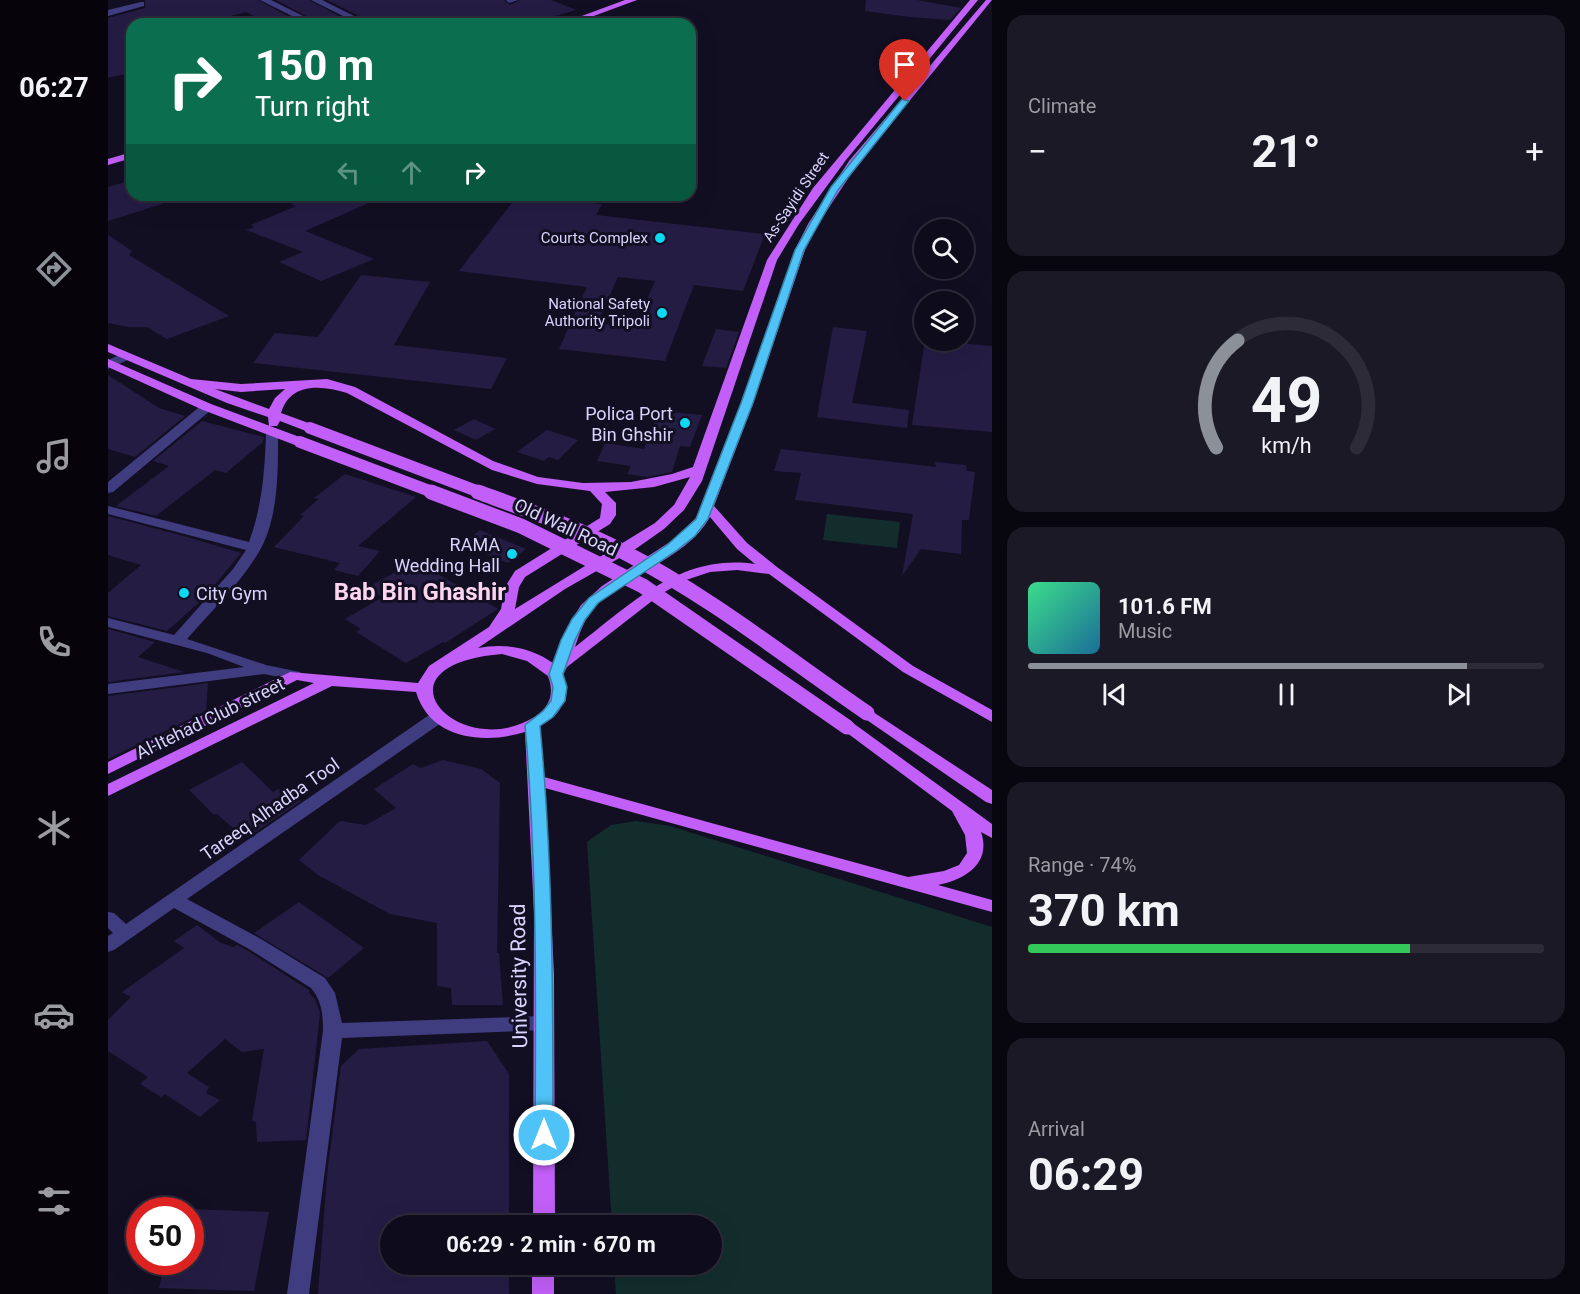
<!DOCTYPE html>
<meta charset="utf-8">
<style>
body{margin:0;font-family:Roboto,sans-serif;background:#1c1927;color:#f1f3f6;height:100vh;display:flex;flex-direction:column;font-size:22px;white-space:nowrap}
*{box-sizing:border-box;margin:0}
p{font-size:20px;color:#9b9ba2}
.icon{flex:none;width:33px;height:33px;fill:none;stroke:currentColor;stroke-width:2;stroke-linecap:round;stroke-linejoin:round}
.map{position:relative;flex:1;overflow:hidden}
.panel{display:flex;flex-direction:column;gap:15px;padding:15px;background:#08060e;width:588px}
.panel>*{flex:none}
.top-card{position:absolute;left:18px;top:18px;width:570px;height:183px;border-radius:18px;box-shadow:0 6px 24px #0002,0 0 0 2px #2e2b39;background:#0b6e4f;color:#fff;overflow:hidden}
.buttons{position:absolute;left:806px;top:219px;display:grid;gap:12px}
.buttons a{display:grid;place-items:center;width:60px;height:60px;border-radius:50%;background:#0e0b1a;box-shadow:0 6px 24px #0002,0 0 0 2px #2e2b39;font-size:30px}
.speed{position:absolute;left:18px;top:1197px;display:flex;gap:12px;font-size:30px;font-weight:700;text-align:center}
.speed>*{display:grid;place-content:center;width:78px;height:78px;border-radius:50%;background:#0e0b1a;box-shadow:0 6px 24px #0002,0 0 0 2px #2e2b39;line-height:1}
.speed .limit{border:9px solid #d22;background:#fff;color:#111}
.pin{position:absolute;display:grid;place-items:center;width:51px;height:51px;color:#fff;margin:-62px -26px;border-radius:50% 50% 50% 0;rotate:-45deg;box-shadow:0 0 6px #0007}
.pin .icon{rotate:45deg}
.me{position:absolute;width:66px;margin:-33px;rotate:0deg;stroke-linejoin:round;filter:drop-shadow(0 0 4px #0008)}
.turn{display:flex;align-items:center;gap:21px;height:126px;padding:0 30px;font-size:27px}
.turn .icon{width:78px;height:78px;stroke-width:2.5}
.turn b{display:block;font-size:42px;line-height:51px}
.lanes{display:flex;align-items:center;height:57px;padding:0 30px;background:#0003;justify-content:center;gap:30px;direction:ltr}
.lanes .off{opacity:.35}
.big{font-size:45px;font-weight:700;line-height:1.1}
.panel .widget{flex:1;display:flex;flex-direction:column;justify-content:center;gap:9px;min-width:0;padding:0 21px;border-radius:18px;background:#1c1927}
.panel .dial{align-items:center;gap:0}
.dial svg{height:156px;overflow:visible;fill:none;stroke:#2e2b39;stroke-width:7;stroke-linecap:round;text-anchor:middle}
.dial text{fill:#f1f3f6;stroke:none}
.song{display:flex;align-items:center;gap:18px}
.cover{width:72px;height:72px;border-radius:9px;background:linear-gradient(135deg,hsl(150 70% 55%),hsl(200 70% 35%))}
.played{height:6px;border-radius:3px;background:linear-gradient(90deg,#8c9099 85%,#2e2b39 85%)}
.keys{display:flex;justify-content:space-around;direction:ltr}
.heat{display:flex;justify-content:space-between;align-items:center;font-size:33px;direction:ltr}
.charge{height:9px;border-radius:4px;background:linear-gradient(90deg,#34c759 74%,#2e2b39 0)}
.trip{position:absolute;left:272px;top:1215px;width:342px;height:60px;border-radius:30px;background:#0e0b1a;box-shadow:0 6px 24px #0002,0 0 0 2px #2e2b39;font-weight:700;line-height:60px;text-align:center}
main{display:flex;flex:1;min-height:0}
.menu{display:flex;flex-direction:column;width:108px;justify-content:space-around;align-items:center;background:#06040a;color:#9b9ba2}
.menu .icon{width:42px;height:42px}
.menu .selected{color:#8c9099}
.menu b{font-size:27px;color:#f1f3f6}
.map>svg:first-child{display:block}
</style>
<main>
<nav class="menu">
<b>06:27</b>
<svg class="icon selected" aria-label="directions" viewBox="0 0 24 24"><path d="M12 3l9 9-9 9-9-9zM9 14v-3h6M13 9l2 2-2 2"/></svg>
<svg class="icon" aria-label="music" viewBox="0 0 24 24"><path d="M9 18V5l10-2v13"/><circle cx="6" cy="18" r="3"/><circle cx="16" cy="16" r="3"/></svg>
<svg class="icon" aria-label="phone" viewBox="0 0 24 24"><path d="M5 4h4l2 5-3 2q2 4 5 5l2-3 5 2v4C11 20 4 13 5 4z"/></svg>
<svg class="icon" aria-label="climate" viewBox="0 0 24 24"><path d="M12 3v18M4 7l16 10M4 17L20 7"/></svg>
<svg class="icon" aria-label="car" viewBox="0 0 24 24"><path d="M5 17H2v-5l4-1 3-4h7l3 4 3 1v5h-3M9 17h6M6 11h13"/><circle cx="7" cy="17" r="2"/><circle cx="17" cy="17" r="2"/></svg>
<svg class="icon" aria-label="filters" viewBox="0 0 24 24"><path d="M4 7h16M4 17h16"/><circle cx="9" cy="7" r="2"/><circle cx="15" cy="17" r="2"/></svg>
</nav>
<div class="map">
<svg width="884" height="1294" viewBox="0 0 884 1294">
<rect width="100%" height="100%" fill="#130f23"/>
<!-- green -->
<g fill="#132d2d">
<path d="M719 514 792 522 789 548 715 540Z"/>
<path d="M528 821 562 826 884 927V1294H508L506 1265 603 1264V1226L504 1225 479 842 503 825Z"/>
</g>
<!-- building -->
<g fill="#251c44" fill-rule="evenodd">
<path d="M37 0H150L195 24 157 22 138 12 92 24H24V72L0 78V18L37 8Z"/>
<path d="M168 0H201L242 22 213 24Z"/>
<path d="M219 0H396L402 5 412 0H443L468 10 418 24H254L255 18Z"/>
<path d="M758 0H809L853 8 842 20 802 17 757 11Z"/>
<path d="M24 180V195H70V199L0 221V187Z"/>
<path d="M205 195H279L197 231 266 259 213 281 171 262 195 252 138 230 146 227 143 225 188 206 183 204Z"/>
<path d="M410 195 494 204 488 215 657 234 635 291 586 285 557 361 451 349 479 287 351 271ZM510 277 547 281 527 328 489 323Z"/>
<path d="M0 235 24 251 21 255 121 316 59 339 39 327H20L0 323Z"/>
<path d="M253 275 322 282 286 345 399 358 383 389 145 363 167 333 210 337Z"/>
<path d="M725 327 759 331 744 403 801 410 799 428 709 417Z"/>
<path d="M608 329 631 332 618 368 594 366Z"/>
<path d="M817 340 884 346V432L804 425Z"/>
<path d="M0 375 51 408 77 416 27 457 0 449Z"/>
<path d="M551 411 594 415 582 447 572 446 564 472 539 477 519 474 523 466 489 461 497 443 536 449Z"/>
<path d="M366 419 387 429 368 440 346 430Z"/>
<path d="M94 421 156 437 155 442 118 473 107 470 48 516 8 506 61 466 45 461Z"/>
<path d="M439 430 470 440 450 460 441 457 436 461 409 452Z"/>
<path d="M673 449 828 467 827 462 858 465 859 471 867 472 861 520H854L853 554 813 549 794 576 805 514 687 500 693 473 666 471Z"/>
<path d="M237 474 308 497 250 546 272 551 250 576 226 570 232 563 166 547 196 516 192 515 211 499 206 498Z"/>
<path d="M0 516 79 537 133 553 96 598 59 631 0 616V593L33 565 0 555Z"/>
<path d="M372 530 418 549 400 563 353 544Z"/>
<path d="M307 561 390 609 337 643 335 642 298 663 248 632 253 629 237 619 275 597 259 588Z"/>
<path d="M0 629 47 642 30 657 76 672 0 682Z"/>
<path d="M100 683 98 711 0 759V696Z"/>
<path d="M335 760 373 769 392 783 389 953H391L395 1005H344L343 988 329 986V923L282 914 210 875 191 860 232 821 258 825 288 808 266 789 305 764 313 768Z"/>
<path d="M134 762 165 792 170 789 193 801 140 837 127 830 108 813 106 815 81 790Z"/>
<path d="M191 902 256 948 220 978 146 933Z"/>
<path d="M89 925 113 943 125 947 129 945 140 951 201 990V993L207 999 212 1013 198 1140 149 1142 148 1122 144 1121 156 1049 134 1052 117 1039 79 1073 101 1087 98 1093 112 1100 92 1117 57 1094 53 1097 32 1084 40 1077 0 1051V1020L23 997 14 992 76 948 66 941Z"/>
<path d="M379 1041 401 1074V1226H282V1264H401V1294H210L219 1175 233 1066 251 1049Z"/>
<path d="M82 1209 161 1212 146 1291 51 1288 57 1262H82Z"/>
</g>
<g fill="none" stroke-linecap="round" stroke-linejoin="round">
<!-- minor -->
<g fill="#403c80" fill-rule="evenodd">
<path d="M152 0H163L211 24H200Z"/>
<path d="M203 0H214L254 20 251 24H243L245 21Z"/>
<path d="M398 0H410L401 3Z"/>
<path d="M33 2H36V6L0 16V10Z"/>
<path d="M18 352 24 356 22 359 0 369V360Z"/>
<path d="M99 403 103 404V410L5 492 0 493V482L95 404Z"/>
<path d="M164 428 170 432C170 469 171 516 152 550 133 583 104 610 79 639L158 665 192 672 195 675 187 680 156 674 0 694V684L136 667 99 653 0 627V618L66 635 125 569 138 550 0 514V506L141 542C154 507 157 470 158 432Z"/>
<path d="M330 712 338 717 336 721 79 899 153 939 217 978 227 993 234 1023 437 1016 444 1018 446 1023 444 1028 437 1030 234 1038 201 1294H179L215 1031C215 1015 214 1001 203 988L141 949 66 908 6 950 0 952V936L5 933 0 928V912L6 913 18 924 324 713Z"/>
</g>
<!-- major -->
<g fill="#c15ff8" fill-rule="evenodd">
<path d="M517 0H529L464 24H452Z"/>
<path d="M862 0H870L738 160 691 224 669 260 594 481 576 510 556 529 529 548 457 589 370 648C396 643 423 647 445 663L460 626 473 605 494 586 565 540 588 518 633 403 687 250 700 224 741 161 878 0H884L749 165 710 224 697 250 645 403 606 506 639 543 669 567 805 666 884 710V722L795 672 661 574 629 570 602 572 578 580 553 594 459 667 455 675C463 697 453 716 432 726L436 777 800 877 836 871 851 865 859 853 857 835 844 811 731 727 733 723H745L884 824V838L873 832C884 864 856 880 830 885L884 900V912L437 788 446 975 447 1226H425L426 912 417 732C375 745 322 739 308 692L224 686 0 796V784L206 683 189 680 0 774V762L182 672 310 683 321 666 381 627 393 609 397 587 407 571 492 518 494 504 482 491 429 484 384 470 239 393C214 385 182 382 173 413L206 425V431H198L172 421 169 426H161L160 417 119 403 0 352V344L83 379 133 384 219 379 247 387 385 461 430 477 475 483 523 482 564 474 585 467 659 260 705 188ZM107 389 133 392 177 389 167 398 161 409ZM582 477 566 505 547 523 407 609 411 587 417 577 502 524 508 515V503L497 492 546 487ZM602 517 629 549 647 564C572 553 522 605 467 647 471 635 475 623 482 613 513 573 576 563 602 517ZM394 654 419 661 440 676C446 692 443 706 428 716 352 765 258 665 394 654Z"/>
<path d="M24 152V158L0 165V159Z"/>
<path d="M0 359 103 404 197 439 198 442 197 445H187L95 410 0 367Z"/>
<path d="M759 708 884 790V804L878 802 753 716 751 713Z"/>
<rect x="424" y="1264" width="22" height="30"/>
</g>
<!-- major-bridge-far1 -->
<g stroke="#c15ff8" stroke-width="12">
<path d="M202 428 374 493"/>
<path d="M192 442 327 493"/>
</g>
<!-- major-bridge -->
<g stroke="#c15ff8" stroke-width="15">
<path d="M323 492 413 526 535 586 739 727"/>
<path d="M370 492C419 510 468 527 514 551 601 596 679 658 759 713"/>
</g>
</g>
<!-- route -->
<path fill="#4fc3f7" stroke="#337fa1" stroke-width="1.5" d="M794 99 801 101 730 190 696 250 645 403 600 519 587 536 568 551 490 603 477 620 467 640 455 674 459 687 457 701 445 717 432 726C445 862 445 999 445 1135L443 1141 436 1143 430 1141 427 1135C428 999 429 861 417 725L435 711 443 701 445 687 441 674 453 640 464 619 481 598 559 545 588 519 633 403 687 250 723 187Z"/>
<!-- markers -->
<g fill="#0ad9f3" stroke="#130f23" stroke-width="2">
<circle cx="552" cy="238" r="6"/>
<circle cx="554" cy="313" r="6"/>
<circle cx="577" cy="423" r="6"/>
<circle cx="404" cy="554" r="6"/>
<circle cx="76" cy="593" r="6"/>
</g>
<g text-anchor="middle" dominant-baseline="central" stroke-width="6" stroke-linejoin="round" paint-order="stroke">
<!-- far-street labels -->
<g font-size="15" fill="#d9d4fd" stroke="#130f23">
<text transform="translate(688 197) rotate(-56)">As-Sayidi Street</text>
</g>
<!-- far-poi labels -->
<g font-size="15" fill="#d9d4fd" stroke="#130f23" text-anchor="end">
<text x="540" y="238">Courts Complex</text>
<text x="542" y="304">National Safety<tspan x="542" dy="17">Authority Tripoli</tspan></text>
</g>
<!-- poi labels -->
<g font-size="18" fill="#d9d4fd" stroke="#130f23" text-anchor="end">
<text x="565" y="413">Polica Port<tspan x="565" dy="21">Bin Ghshir</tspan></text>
<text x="392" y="544">RAMA<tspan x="392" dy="21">Wedding Hall</tspan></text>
<text x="88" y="593" text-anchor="start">City Gym</text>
</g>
<!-- street labels -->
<g font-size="18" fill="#d9d4fd" stroke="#130f23">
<text transform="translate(458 527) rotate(25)">Old Wall Road</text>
<text transform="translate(102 718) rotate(-26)">Al-Itehad Club street</text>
<text transform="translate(162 809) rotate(-35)">Tareeq Alhadba Tool</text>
</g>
<!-- near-street labels -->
<g font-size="21" fill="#d9d4fd" stroke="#130f23">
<text transform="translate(411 976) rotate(-91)">University Road</text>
</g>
<!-- district labels -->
<g font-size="24" font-weight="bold" fill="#fdd5ee" stroke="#130f23">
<text x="312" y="592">Bab Bin Ghashir</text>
</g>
</g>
</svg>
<div class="buttons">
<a><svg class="icon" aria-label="search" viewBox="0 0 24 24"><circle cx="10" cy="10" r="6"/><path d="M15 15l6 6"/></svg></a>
<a><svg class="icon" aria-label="layers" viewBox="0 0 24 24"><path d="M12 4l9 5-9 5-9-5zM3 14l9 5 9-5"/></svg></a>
</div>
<div class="speed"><div class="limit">50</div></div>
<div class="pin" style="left:797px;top:101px;background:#d93025"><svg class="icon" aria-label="arrive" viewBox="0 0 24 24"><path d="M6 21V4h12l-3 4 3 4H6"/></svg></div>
<svg class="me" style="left:436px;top:1135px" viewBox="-20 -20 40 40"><circle r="17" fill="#4fc3f7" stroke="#fff" stroke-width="3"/><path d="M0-11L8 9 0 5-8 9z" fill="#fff"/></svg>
<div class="trip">06:29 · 2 min · 670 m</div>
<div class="top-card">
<div class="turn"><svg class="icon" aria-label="right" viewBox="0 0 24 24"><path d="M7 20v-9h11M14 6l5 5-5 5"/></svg><div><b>150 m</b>Turn right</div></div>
<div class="lanes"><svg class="icon off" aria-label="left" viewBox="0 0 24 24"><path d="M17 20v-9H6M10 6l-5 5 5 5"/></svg><svg class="icon off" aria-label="ahead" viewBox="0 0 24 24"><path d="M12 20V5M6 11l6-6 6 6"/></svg><svg class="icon" aria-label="right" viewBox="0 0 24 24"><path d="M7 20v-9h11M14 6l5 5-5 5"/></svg></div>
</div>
</div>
<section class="panel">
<div class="widget"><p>Climate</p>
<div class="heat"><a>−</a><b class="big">21°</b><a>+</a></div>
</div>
<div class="widget dial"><svg viewBox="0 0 100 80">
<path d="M14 69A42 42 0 1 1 86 69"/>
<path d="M14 69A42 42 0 0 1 25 14" stroke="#8c9099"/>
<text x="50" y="56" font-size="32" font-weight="700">49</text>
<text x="50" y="72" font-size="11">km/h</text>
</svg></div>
<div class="widget">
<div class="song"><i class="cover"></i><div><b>101.6 FM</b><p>Music</p></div></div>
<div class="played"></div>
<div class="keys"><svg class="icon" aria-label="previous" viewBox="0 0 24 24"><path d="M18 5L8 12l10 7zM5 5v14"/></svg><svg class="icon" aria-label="pause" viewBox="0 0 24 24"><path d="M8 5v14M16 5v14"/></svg><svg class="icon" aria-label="next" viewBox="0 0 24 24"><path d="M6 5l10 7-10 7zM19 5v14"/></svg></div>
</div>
<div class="widget"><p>Range · 74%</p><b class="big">370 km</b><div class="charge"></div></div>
<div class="widget"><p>Arrival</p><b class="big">06:29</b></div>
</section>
</main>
